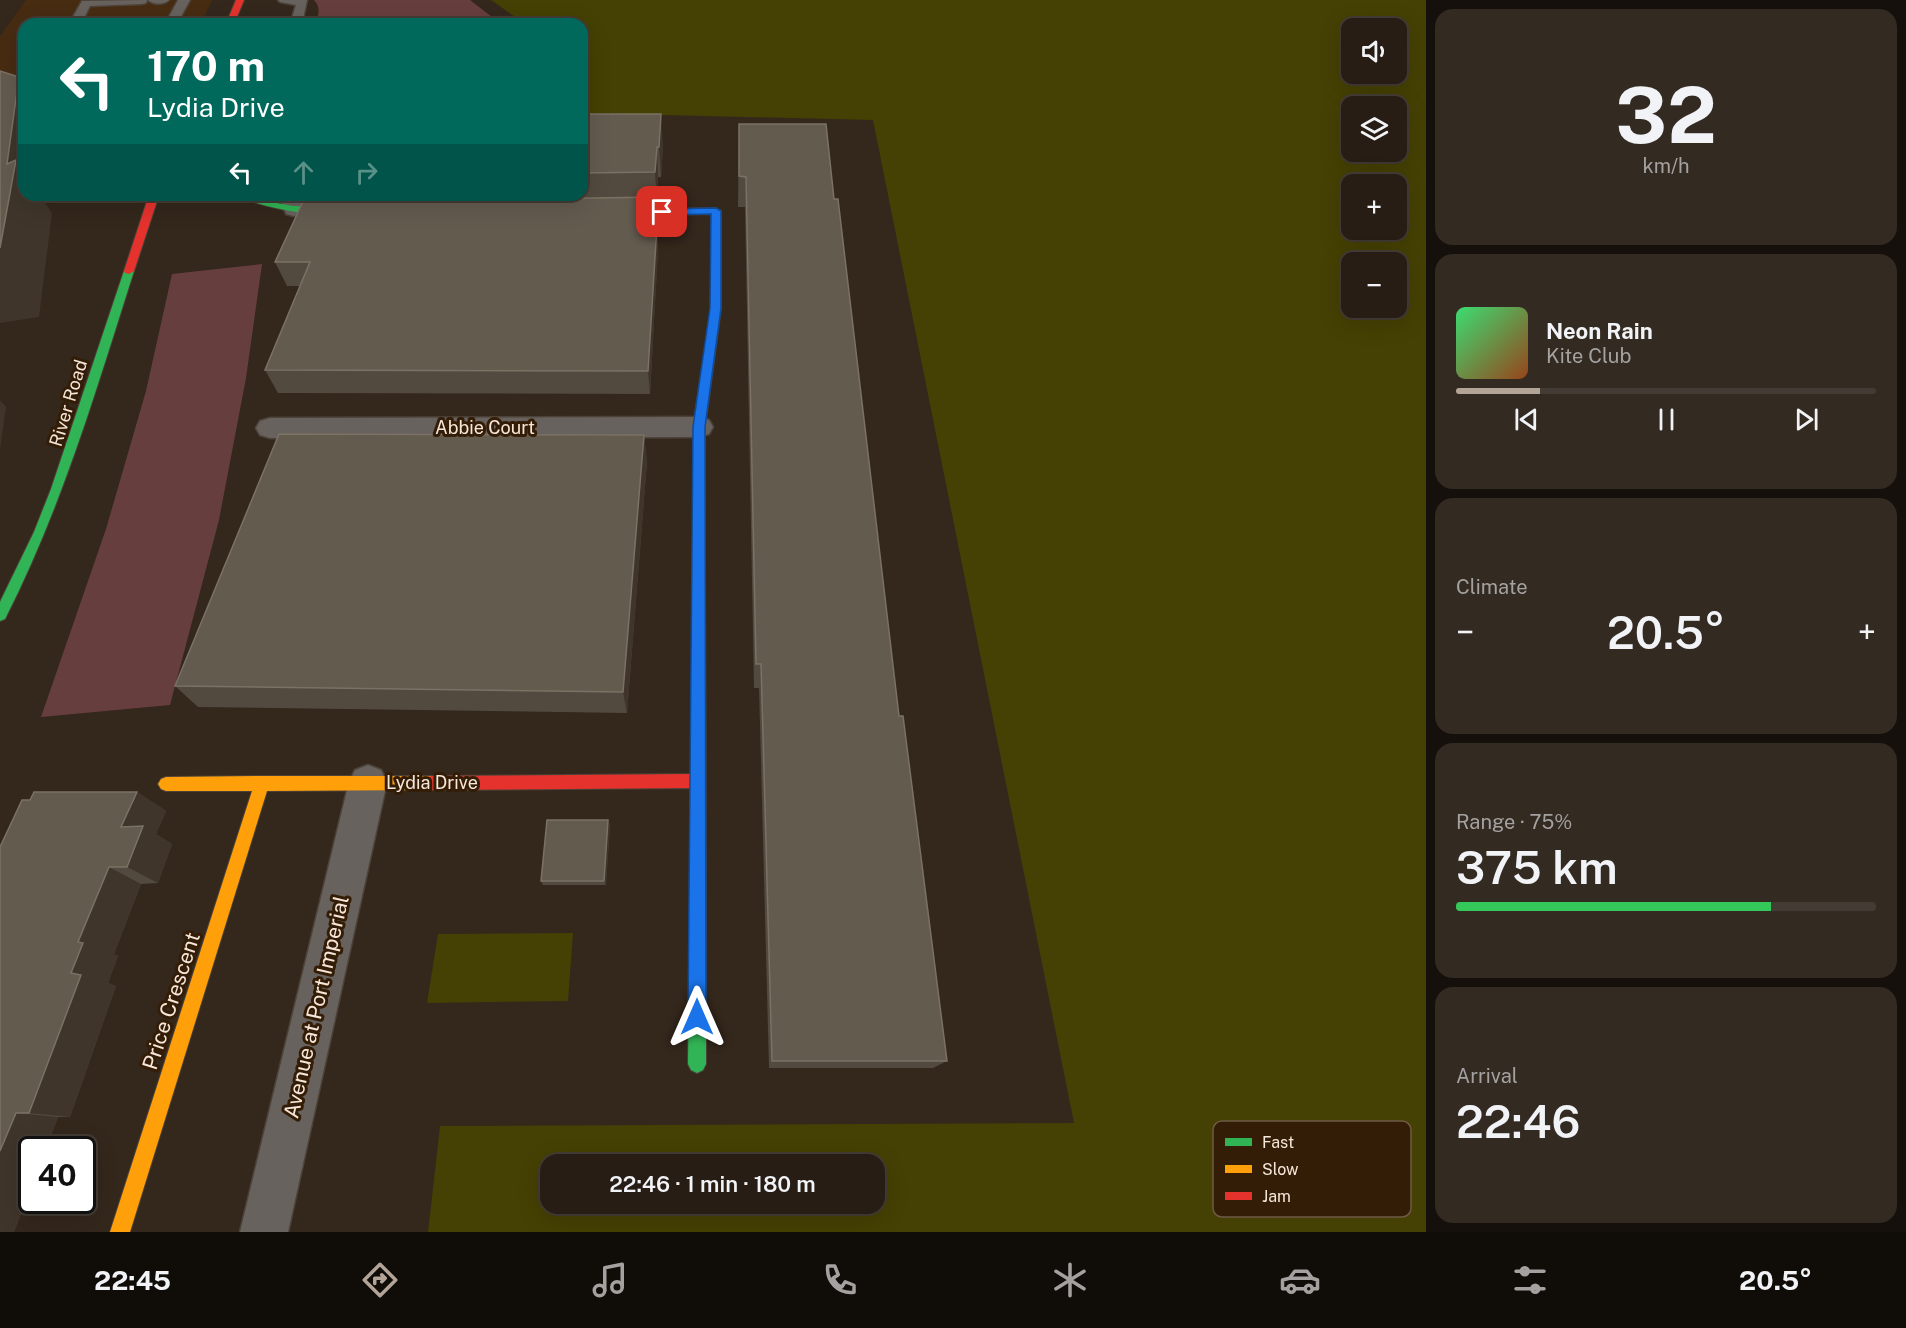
<!DOCTYPE html>
<meta charset="utf-8">
<style>
body{margin:0;font-family:"Public Sans",sans-serif;background:#332a22;color:#f1f3f6;height:100vh;display:flex;flex-direction:column;font-size:22px;white-space:nowrap}
*{box-sizing:border-box;margin:0}
p{font-size:20px;color:#a4a2a0}
.icon{flex:none;width:33px;height:33px;fill:none;stroke:currentColor;stroke-width:2;stroke-linecap:round;stroke-linejoin:round}
.map{position:relative;flex:1;overflow:hidden}
.sheet{display:flex;flex-direction:column;gap:9px;padding:9px;background:#15100c;width:480px}
.sheet>*{flex:none}
.guide{position:absolute;left:18px;top:18px;width:570px;height:183px;border-radius:18px;box-shadow:0 6px 24px #0002,0 0 0 2px #433b34;background:#00695c;color:#fff;overflow:hidden}
.controls{position:absolute;left:1341px;top:18px;display:grid;gap:12px}
.controls a{display:grid;place-items:center;width:66px;height:66px;border-radius:12px;background:#271d15;box-shadow:0 6px 24px #0002,0 0 0 2px #433b34;font-size:30px}
.speed{position:absolute;left:18px;top:1136px;display:flex;gap:12px;font-size:30px;font-weight:700;text-align:center}
.speed>*{display:grid;place-content:center;width:78px;height:78px;border-radius:50%;background:#271d15;box-shadow:0 6px 24px #0002,0 0 0 2px #433b34;line-height:1}
.speed .limit{border:3px solid #111;border-radius:9px;background:#fff;color:#111}
.pin{position:absolute;display:grid;place-items:center;width:51px;height:51px;color:#fff;margin:-26px;border-radius:12px;box-shadow:0 3px 9px #0006}
.me{position:absolute;width:66px;margin:-33px;rotate:0deg;stroke-linejoin:round;filter:drop-shadow(0 0 4px #0008)}
.turn{display:flex;align-items:center;gap:21px;height:126px;padding:0 30px;font-size:27px}
.turn .icon{width:78px;height:78px;stroke-width:2.5}
.turn b{display:block;font-size:42px;line-height:51px}
.lanes{display:flex;align-items:center;height:57px;padding:0 30px;background:#0003;justify-content:center;gap:30px;direction:ltr}
.lanes .off{opacity:.35}
.big{font-size:45px;font-weight:600;line-height:1.1}
.sheet .tile{flex:1;display:flex;flex-direction:column;justify-content:center;gap:9px;min-width:0;padding:0 21px;border-radius:18px;background:#332a22}
.sheet .dial{align-items:center;gap:0}
.dial b{font-size:78px;line-height:1}
.song{display:flex;align-items:center;gap:18px}
.cover{width:72px;height:72px;border-radius:9px;background:linear-gradient(135deg,hsl(140 70% 55%),hsl(20 70% 35%))}
.played{height:6px;border-radius:3px;background:linear-gradient(90deg,#b3a498 20%,#433b34 20%)}
.keys{display:flex;justify-content:space-around;direction:ltr}
.heat{display:flex;justify-content:space-between;align-items:center;font-size:33px;direction:ltr}
.charge{height:9px;border-radius:4px;background:linear-gradient(90deg,#34c759 75%,#433b34 0)}
.trip{position:absolute;left:540px;top:1154px;width:345px;height:60px;border-radius:18px;background:#271d15;box-shadow:0 6px 24px #0002,0 0 0 2px #433b34;font-weight:600;line-height:60px;text-align:center}
.tab-bar{display:flex;height:96px;justify-content:space-around;align-items:center;background:#100c08;color:#a4a2a0}
.tab-bar .icon{width:42px;height:42px}
.tab-bar .selected{color:#b3a498}
.tab-bar b{font-size:27px;color:#f1f3f6}
main{display:flex;flex:1;min-height:0}
.map>svg:first-child{display:block}
</style>
<main>
<div class="map">
<svg width="1426" height="1232" viewBox="0 0 1426 1232">
<rect width="100%" height="100%" fill="#34271c"/>
<!-- built -->
<path fill="#472c12" d="M26 0H212L201 24H24V98L0 100V36Z"/>
<!-- green -->
<g fill="#673e3e">
<path d="M314 0H470L501 24H315C319 15 321 7 314 0Z"/>
<path d="M262 264 246 378 219 520 170 705 41 717 106 529 146 391 172 274Z"/>
</g>
<!-- water -->
<g fill="#454003" fill-rule="evenodd">
<path d="M491 0H1426V1232H428L440 1126 1074 1123 873 120 582 113V24H520L518 19ZM1352 28H1396V74H1352ZM1352 106H1396V152H1352ZM1352 184H1396V230H1352ZM1352 262H1396V308H1352ZM550 1164H874V1203H550Z"/>
<path d="M573 933 568 1001 427 1003 438 934Z"/>
</g>
<g fill="none" stroke-linecap="round" stroke-linejoin="round">
<defs>
<g id="lane">
<path d="M147 0 146 3 142 4 90 6 81 24H69L82 1Z"/>
<path d="M148 0H169C164 5 153 5 148 0Z"/>
<path d="M178 0H190L177 24H165Z"/>
<path d="M278 0H307L302 24H290L296 5 280 2Z"/>
</g>
<g id="street">
<path d="M279 195H301L305 209 302 214 294 216 286 214Z"/>
<path d="M699 417 709 420 713 427 709 434 699 437 270 438 260 435 256 428 260 421 270 418Z"/>
<path d="M368 765 381 770 387 782 288 1232H240L349 782 355 770Z"/>
</g>
<g id="fast">
<path d="M240 195H252L271 202 293 206 344 207 349 210C333 221 256 208 240 195Z"/>
<path d="M716 208 721 211V308L705 427V560L699 565 693 560V427L711 308V214L612 216 607 213 612 210Z"/>
<path d="M129 268 134 271C96 390 62 507 5 619L0 621V602L34 532 51 489 124 271Z"/>
<path d="M698 881 704 883 706 889V1064L703 1070 697 1073 691 1070 688 1064 690 889 692 883Z"/>
</g>
<path id="slow" d="M262 776H431L436 778 439 783 436 788 431 790 267 791 130 1232H110L252 791H166L161 789 158 784 161 779 166 777Z"/>
<g id="jam">
<path d="M236 0H244L234 24H226Z"/>
<path d="M149 195H159L134 271 129 274 125 273 124 271Z"/>
<path d="M699 555 705 560 706 889 704 895 698 897 692 895 690 889 691 788 431 790 426 788 423 783 426 778 431 776 691 774 693 560Z"/>
</g>
</defs>
<!-- lane casing -->
<use href="#lane" stroke="#4d4238" stroke-width="3"/>
<!-- street casing -->
<use href="#street" stroke="#4d4238" stroke-width="3"/>
<!-- fast casing -->
<use href="#fast" stroke="#4d4238" stroke-width="2"/>
<!-- slow casing -->
<use href="#slow" stroke="#4d4238" stroke-width="2"/>
<!-- jam casing -->
<use href="#jam" stroke="#4d4238" stroke-width="2"/>
<!-- lane -->
<use href="#lane" fill="#68625e" fill-rule="evenodd"/>
<!-- street -->
<use href="#street" fill="#68625e" fill-rule="evenodd"/>
<!-- fast -->
<use href="#fast" fill="#30b455" fill-rule="evenodd"/>
<!-- slow -->
<use href="#slow" fill="#ff9f0a" fill-rule="evenodd"/>
<!-- jam -->
<use href="#jam" fill="#e5322d" fill-rule="evenodd"/>
</g>
<!-- wall -->
<g fill="#524a3f">
<path d="M582 114 663 144 661 177H658L657 203H655L658 249 650 394 278 393 265 370 300 286H287L275 262 306 195H582Z"/>
<path d="M739 124 834 199 899 716 947 1061 933 1068H769L759 688H754L745 207H738Z"/>
<path d="M644 435 647 462 627 713 198 707 175 686Z"/>
<path d="M137 792 166 811 156 834 172 844 158 883 141 884 114 954 118 956 108 983 116 986 70 1117H58L14 1232 0 847Z"/>
<path d="M608 820 610 825 606 885H543L541 881Z"/>
</g>
<!-- shaded-wall -->
<g fill="#3f352a">
<path d="M19 77 24 85V195H46L45 203 52 213 39 317 0 323V248L7 164Z"/>
<path d="M661 114 663 144 661 177 659 147Z"/>
<path d="M657 147 658 177 657 203 655 172Z"/>
<path d="M654 197 656 221 654 249 653 225Z"/>
<path d="M657 225 658 249 650 394 648 371Z"/>
<path d="M0 400 6 407 0 449Z"/>
<path d="M644 435 647 462 627 713 623 692Z"/>
<path d="M137 792 166 811 156 834 172 844 158 883 127 867 121 827Z"/>
<path d="M608 820 610 825 606 885 604 881Z"/>
<path d="M109 867 141 884 114 954 118 956 108 983 116 986 70 1117 29 1113 71 973 78 942Z"/>
<path d="M16 1113 58 1117 46 1149H32V1186L14 1232H0V1151Z"/>
</g>
<!-- building -->
<g fill="#645b4f" stroke="#7b7165" stroke-width="1.5">
<path d="M0 71 19 77 7 164 16 160 0 248Z"/>
<path d="M582 114H661L659 147H657L655 172 582 173Z"/>
<path d="M739 124H826L834 199H838L899 716H903L947 1061H772L761 664H756L746 177 739 176Z"/>
<path d="M306 195 531 199 654 197 653 225H657L648 371 265 370 310 262H275Z"/>
<path d="M279 434 644 435 623 692 175 686Z"/>
<path d="M34 792H137L121 827 143 826 127 867H109L78 942 83 943 71 973 81 975 29 1113H16L0 1151V847L22 800H30Z"/>
<path d="M547 820H608L604 881H541Z"/>
</g>
<!-- route -->
<path fill="#1a73e8" stroke="#114b97" stroke-width="1.5" d="M716 208 721 211V308L705 427 706 1017 704 1023 697 1026 691 1023 688 1017 693 427 710 308 711 214 662 215 657 212 662 209Z"/>
<g text-anchor="middle" dominant-baseline="central" stroke-width="6" stroke-linejoin="round" paint-order="stroke">
<!-- street labels -->
<g font-size="18" fill="#f7e7da" stroke="#341d07">
<text transform="translate(68 403) rotate(-73)">River Road</text>
<text x="485" y="427">Abbie Court</text>
<text x="432" y="782">Lydia Drive</text>
</g>
<!-- near-street labels -->
<g font-size="21" fill="#f7e7da" stroke="#341d07">
<text transform="translate(171 1001) rotate(-72)">Price Crescent</text>
<text transform="translate(316 1007) rotate(-77)">Avenue at Port Imperial</text>
</g>
</g>
<!-- legend -->
<rect x="1213" y="1121" width="198" height="96" rx="9" fill="#341d07" stroke="#6e5a46" stroke-width="1.5"/>
<rect x="1225" y="1138" width="27" height="8" fill="#30b455"/>
<rect x="1225" y="1165" width="27" height="8" fill="#ff9f0a"/>
<rect x="1225" y="1192" width="27" height="8" fill="#e5322d"/>
<g font-size="16" fill="#f7e7da">
<text x="1262" y="1148">Fast</text>
<text x="1262" y="1175">Slow</text>
<text x="1262" y="1202">Jam</text>
</g>
</svg>
<div class="controls">
<a><svg class="icon" aria-label="sound" viewBox="0 0 24 24"><path d="M4 9h4l5-4v14l-5-4H4zM17 9q2 3 0 6"/></svg></a>
<a><svg class="icon" aria-label="layers" viewBox="0 0 24 24"><path d="M12 4l9 5-9 5-9-5zM3 14l9 5 9-5"/></svg></a>
<a>+</a>
<a>−</a>
</div>
<div class="speed"><div class="limit">40</div></div>
<div class="pin" style="left:662px;top:212px;background:#d93025"><svg class="icon" aria-label="arrive" viewBox="0 0 24 24"><path d="M6 21V4h12l-3 4 3 4H6"/></svg></div>
<svg class="me" style="left:697px;top:1017px" viewBox="-20 -20 40 40"><path d="M0-17L14 15 0 8-14 15z" fill="#1a73e8" stroke="#fff" stroke-width="4"/></svg>
<div class="trip">22:46 · 1 min · 180 m</div>
<div class="guide">
<div class="turn"><svg class="icon" aria-label="left" viewBox="0 0 24 24"><path d="M17 20v-9H6M10 6l-5 5 5 5"/></svg><div><b>170 m</b>Lydia Drive</div></div>
<div class="lanes"><svg class="icon" aria-label="left" viewBox="0 0 24 24"><path d="M17 20v-9H6M10 6l-5 5 5 5"/></svg><svg class="icon off" aria-label="ahead" viewBox="0 0 24 24"><path d="M12 20V5M6 11l6-6 6 6"/></svg><svg class="icon off" aria-label="right" viewBox="0 0 24 24"><path d="M7 20v-9h11M14 6l5 5-5 5"/></svg></div>
</div>
</div>
<section class="sheet">
<div class="tile dial"><b>32</b><p>km/h</p></div>
<div class="tile">
<div class="song"><i class="cover"></i><div><b>Neon Rain</b><p>Kite Club</p></div></div>
<div class="played"></div>
<div class="keys"><svg class="icon" aria-label="previous" viewBox="0 0 24 24"><path d="M18 5L8 12l10 7zM5 5v14"/></svg><svg class="icon" aria-label="pause" viewBox="0 0 24 24"><path d="M8 5v14M16 5v14"/></svg><svg class="icon" aria-label="next" viewBox="0 0 24 24"><path d="M6 5l10 7-10 7zM19 5v14"/></svg></div>
</div>
<div class="tile"><p>Climate</p>
<div class="heat"><a>−</a><b class="big">20.5°</b><a>+</a></div>
</div>
<div class="tile"><p>Range · 75%</p><b class="big">375 km</b><div class="charge"></div></div>
<div class="tile"><p>Arrival</p><b class="big">22:46</b></div>
</section>
</main>
<nav class="tab-bar">
<b>22:45</b>
<svg class="icon selected" aria-label="directions" viewBox="0 0 24 24"><path d="M12 3l9 9-9 9-9-9zM9 14v-3h6M13 9l2 2-2 2"/></svg>
<svg class="icon" aria-label="music" viewBox="0 0 24 24"><path d="M9 18V5l10-2v13"/><circle cx="6" cy="18" r="3"/><circle cx="16" cy="16" r="3"/></svg>
<svg class="icon" aria-label="phone" viewBox="0 0 24 24"><path d="M5 4h4l2 5-3 2q2 4 5 5l2-3 5 2v4C11 20 4 13 5 4z"/></svg>
<svg class="icon" aria-label="climate" viewBox="0 0 24 24"><path d="M12 3v18M4 7l16 10M4 17L20 7"/></svg>
<svg class="icon" aria-label="car" viewBox="0 0 24 24"><path d="M5 17H2v-5l4-1 3-4h7l3 4 3 1v5h-3M9 17h6M6 11h13"/><circle cx="7" cy="17" r="2"/><circle cx="17" cy="17" r="2"/></svg>
<svg class="icon" aria-label="filters" viewBox="0 0 24 24"><path d="M4 7h16M4 17h16"/><circle cx="9" cy="7" r="2"/><circle cx="15" cy="17" r="2"/></svg>
<b>20.5°</b>
</nav>
